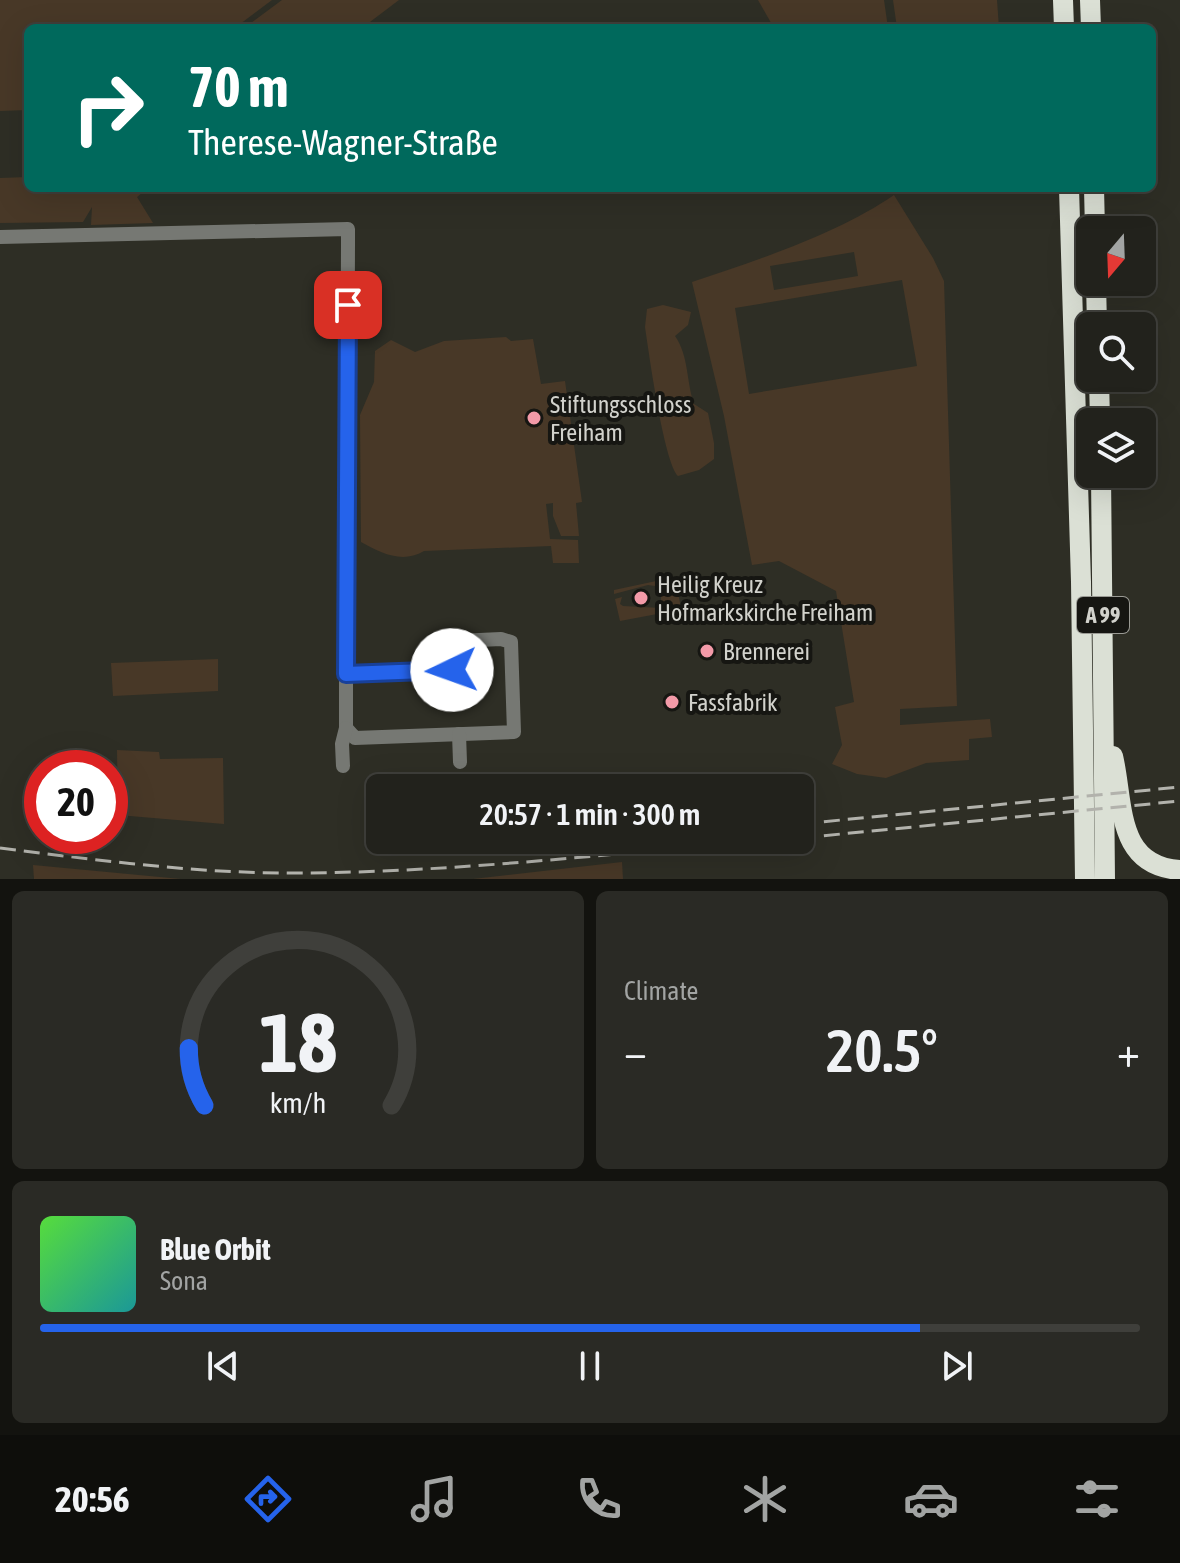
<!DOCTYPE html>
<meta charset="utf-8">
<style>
body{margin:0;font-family:"Asap Condensed",sans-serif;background:#2a2a25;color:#f1f3f6;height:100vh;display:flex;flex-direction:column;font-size:30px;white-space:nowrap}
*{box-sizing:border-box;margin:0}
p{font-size:26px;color:#a2a4a3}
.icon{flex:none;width:44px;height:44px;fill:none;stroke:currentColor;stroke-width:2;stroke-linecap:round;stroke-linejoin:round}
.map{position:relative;height:879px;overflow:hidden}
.sheet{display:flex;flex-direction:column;gap:12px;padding:12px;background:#13130f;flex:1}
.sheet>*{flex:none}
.hud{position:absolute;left:24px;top:24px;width:1132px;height:168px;border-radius:12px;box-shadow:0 8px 32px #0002,0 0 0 2px #3f3f3b;background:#00695c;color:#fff;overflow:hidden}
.needle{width:52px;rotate:199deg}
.controls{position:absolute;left:1076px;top:216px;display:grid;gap:16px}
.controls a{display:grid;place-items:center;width:80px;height:80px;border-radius:12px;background:#22221c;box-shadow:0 8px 32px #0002,0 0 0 2px #3f3f3b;font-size:40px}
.speed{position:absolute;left:24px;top:750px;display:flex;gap:16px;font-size:40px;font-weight:700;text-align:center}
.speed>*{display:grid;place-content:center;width:104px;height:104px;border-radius:50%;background:#22221c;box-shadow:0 8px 32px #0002,0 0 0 2px #3f3f3b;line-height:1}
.speed .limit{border:12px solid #d22;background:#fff;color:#111}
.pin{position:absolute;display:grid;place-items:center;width:68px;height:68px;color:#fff;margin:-34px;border-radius:16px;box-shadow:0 4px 12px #0006}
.me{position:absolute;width:88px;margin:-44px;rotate:267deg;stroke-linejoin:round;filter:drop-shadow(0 0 6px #0008)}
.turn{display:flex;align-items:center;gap:28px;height:168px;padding:0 32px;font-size:36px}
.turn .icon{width:104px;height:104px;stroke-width:2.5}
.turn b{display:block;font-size:56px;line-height:68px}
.big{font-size:60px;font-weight:600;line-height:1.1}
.sheet .tile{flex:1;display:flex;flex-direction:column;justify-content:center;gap:12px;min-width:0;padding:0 28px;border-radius:12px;background:#2a2a25}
.sheet .dial{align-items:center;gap:0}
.dial svg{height:208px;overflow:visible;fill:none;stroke:#3f3f3b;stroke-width:7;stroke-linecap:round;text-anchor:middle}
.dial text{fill:#f1f3f6;stroke:none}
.song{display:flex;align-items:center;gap:24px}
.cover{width:96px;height:96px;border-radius:12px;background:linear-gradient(135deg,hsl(110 70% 55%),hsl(180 70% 35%))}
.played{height:8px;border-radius:4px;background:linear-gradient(90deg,#2563eb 80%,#3f3f3b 80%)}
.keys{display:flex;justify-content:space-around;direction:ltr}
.heat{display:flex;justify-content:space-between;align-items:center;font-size:44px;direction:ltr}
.sheet .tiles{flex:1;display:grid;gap:12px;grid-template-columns:1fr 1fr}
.tile:last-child{grid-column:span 2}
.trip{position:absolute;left:366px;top:774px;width:448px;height:80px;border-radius:12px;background:#22221c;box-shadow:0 8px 32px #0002,0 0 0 2px #3f3f3b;font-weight:600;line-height:80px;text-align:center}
.tab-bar{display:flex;height:128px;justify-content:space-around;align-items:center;background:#0e0e0b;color:#a2a4a3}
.tab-bar .icon{width:56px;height:56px}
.tab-bar .on{color:#2563eb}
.tab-bar b{font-size:36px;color:#f1f3f6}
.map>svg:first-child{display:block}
</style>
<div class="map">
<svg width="1180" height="879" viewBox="0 0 1180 879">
<rect width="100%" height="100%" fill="#2e2e25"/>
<!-- green -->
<g fill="#483827" fill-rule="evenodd">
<path d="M0 0H272L240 24 243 28H28V110L0 111Z"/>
<path d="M282 0H399L362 28H244Z"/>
<path d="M758 0H884L888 28H774Z"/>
<path d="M893 0H997L999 28H897Z"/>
<path d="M28 177V188H148L137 197 153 223 91 225 92 207 83 222 0 223V178Z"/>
<path d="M894 195 933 258 944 281 957 706 900 709V725L990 719 992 737 969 739V760L926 763 886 778 857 774 832 764 842 745 835 707 854 702 836 591 779 561 752 565 724 416 692 282C756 261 839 233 894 195ZM854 252 858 276 774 290 770 266ZM902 280 917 366 749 394 735 308Z"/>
<path d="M663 305 691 312 688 325 675 336C689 356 686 380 694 404L708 413 714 443V459L699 470 678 476C664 462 649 354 645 327L647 309Z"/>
<path d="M506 337 511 341 533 339 541 384 565 381 582 502 576 503 579 536H561L553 516V503L546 504 550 539 578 540 579 563H553L551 546 424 551C402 564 381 553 361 542L360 415 374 382 375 351 391 340 415 352 444 341Z"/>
<path d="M675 577 682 613 674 616 673 611 620 621 615 599 622 597 620 604 623 606 661 608V595L663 594 662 587 648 585 614 594V590Z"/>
<path d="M218 659V691L113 696 111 663Z"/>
<path d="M117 750 159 752 160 759 223 758 224 824 118 815Z"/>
<path d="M622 862 623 879H473Z"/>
<path d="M33 865 181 879H34Z"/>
</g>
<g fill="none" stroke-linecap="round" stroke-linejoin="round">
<!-- minor -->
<g stroke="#767873" stroke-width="14">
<path d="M0 237 348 229V245L346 674V728L355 738 514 732 511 642 501 639 458 641 455 645 456 666 452 670 346 674"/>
<path d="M459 734 460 762"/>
<path d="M343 766 342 744 346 728"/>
</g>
<!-- highway -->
<g stroke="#dbe0d5" stroke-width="20">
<path d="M1063 0 1064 28"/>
<path d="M1090 0 1091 28"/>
<path d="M1069 188 1081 582 1085 879"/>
<path d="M1094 188 1095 230"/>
<path d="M1096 282 1097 326"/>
<path d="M1099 378 1100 422"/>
<path d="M1101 474 1105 879"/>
<path d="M1113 756C1124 802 1115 866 1180 870"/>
</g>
<!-- rail -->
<g stroke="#b2b2ac" stroke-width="3" stroke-dasharray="16 8" stroke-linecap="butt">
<path d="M800 824 1180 787"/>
<path d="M800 838 1180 801"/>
<path d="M0 848C96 860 193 873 290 873 452 873 614 853 774 840"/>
</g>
</g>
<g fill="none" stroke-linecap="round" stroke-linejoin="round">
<defs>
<path id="route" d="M348 305 346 674 452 670"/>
</defs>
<!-- route casing -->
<use href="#route" stroke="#184099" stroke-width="20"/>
<!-- route -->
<use href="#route" stroke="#2563eb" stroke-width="14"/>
</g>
<!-- markers -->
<g fill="#f39aa8" stroke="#161612" stroke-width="3">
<circle cx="534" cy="418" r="8"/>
<circle cx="641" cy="598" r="8"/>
<circle cx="707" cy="651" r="8"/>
<circle cx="672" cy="702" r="8"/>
</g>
<g text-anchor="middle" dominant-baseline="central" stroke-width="8" stroke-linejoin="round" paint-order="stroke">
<!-- shield labels -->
<rect fill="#161612" stroke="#9a9a94" stroke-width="2" x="1077" y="597" width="52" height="36" rx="6"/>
<g font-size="22" font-weight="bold" fill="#d2d2cc">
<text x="1103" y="615">A 99</text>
</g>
<!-- poi labels -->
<g font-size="24" fill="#d2d2cc" stroke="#161612" text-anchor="start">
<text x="550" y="404">Stiftungsschloss<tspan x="550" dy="28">Freiham</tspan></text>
<text x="657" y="584">Heilig Kreuz<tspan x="657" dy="28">Hofmarkskirche Freiham</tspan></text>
<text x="723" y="651">Brennerei</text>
<text x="688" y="702">Fassfabrik</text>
</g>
</g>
</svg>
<div class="controls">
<a><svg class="needle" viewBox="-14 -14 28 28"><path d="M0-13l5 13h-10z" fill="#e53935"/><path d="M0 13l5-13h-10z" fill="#a2a4a3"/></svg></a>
<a><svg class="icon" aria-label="search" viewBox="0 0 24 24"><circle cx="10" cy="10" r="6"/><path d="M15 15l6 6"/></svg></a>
<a><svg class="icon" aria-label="layers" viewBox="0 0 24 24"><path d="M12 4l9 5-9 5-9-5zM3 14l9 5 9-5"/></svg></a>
</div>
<div class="speed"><div class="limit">20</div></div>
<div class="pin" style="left:348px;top:305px;background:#d93025"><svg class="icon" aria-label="arrive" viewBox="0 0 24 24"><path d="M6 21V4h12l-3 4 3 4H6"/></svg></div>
<svg class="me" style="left:452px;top:670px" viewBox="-20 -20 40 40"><circle r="19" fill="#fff"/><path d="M0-13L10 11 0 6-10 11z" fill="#2563eb"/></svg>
<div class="trip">20:57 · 1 min · 300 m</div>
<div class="hud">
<div class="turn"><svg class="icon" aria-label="right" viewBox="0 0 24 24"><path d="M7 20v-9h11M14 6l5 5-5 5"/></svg><div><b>70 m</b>Therese-Wagner-Straße</div></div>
</div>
</div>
<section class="sheet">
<div class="tiles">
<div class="tile dial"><svg viewBox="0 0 100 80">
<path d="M14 69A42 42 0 1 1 86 69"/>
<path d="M14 69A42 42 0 0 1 8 47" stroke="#2563eb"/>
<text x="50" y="56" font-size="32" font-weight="700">18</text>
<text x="50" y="72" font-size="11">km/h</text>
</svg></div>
<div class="tile"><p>Climate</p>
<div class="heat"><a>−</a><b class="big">20.5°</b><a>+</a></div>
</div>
<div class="tile">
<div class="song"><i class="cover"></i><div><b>Blue Orbit</b><p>Sona</p></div></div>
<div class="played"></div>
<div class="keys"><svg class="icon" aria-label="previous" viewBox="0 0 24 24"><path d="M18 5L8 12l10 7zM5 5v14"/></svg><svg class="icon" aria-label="pause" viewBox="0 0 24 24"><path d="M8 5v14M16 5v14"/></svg><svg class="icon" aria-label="next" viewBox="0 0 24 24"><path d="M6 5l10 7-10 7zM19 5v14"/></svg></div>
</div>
</div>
</section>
<nav class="tab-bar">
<b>20:56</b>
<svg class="icon on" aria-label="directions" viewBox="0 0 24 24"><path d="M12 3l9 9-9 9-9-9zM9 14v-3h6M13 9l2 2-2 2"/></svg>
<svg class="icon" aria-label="music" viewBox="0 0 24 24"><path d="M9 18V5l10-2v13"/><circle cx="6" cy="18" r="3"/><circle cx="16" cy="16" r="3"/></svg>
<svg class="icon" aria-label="phone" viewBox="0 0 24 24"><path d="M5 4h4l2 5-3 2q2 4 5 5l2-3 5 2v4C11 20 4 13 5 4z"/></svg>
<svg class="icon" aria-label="climate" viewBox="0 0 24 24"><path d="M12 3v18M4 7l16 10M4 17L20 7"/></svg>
<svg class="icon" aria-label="car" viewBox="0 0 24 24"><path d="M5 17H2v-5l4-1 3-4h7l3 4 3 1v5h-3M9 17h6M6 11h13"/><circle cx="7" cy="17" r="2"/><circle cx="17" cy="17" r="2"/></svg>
<svg class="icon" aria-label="filters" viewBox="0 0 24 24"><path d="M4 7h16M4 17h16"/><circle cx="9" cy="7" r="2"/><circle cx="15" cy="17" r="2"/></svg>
</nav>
